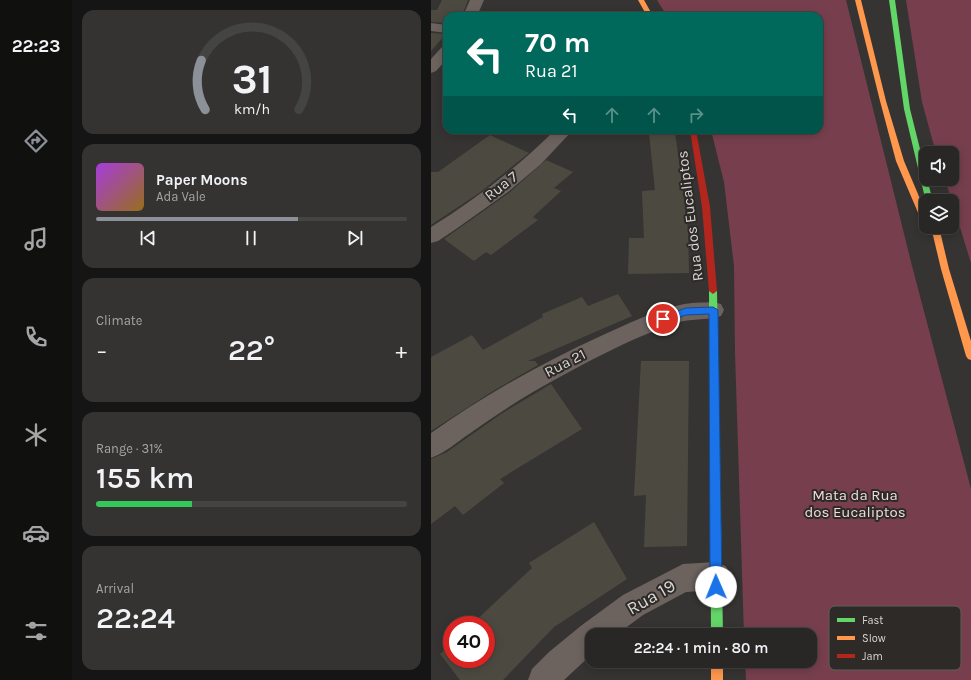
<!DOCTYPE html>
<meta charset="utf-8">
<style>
body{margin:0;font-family:Karla,sans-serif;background:#343332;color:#f1f3f6;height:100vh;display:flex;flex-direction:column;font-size:15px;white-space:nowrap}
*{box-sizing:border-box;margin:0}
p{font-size:13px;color:#a5a5a7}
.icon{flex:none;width:22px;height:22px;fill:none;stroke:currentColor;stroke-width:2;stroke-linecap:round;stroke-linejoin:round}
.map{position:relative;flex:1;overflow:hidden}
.drawer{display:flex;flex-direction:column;gap:10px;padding:10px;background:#161515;width:359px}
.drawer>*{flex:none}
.top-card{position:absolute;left:12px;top:12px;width:380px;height:122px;border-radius:12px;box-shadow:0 2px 10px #0003,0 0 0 1px #444443;background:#00695c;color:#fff;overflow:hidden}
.buttons{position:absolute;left:488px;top:146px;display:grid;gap:8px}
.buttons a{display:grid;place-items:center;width:40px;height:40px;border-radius:8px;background:#282726;box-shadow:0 2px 10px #0003,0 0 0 1px #444443;font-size:20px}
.speed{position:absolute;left:12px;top:616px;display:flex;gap:8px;font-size:20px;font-weight:700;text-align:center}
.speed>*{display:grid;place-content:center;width:52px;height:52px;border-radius:50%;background:#282726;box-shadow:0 2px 10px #0003,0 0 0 1px #444443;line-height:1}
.speed .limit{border:6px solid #d22;background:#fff;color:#111}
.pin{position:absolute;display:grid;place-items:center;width:34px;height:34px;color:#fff;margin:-17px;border:2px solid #fff;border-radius:50%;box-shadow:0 1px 4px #0007}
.me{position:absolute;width:44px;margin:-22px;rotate:359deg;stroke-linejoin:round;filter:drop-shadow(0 0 3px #0008)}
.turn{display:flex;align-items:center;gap:14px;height:84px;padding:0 16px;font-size:18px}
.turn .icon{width:52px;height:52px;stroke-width:2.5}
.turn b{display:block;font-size:28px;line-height:34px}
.lanes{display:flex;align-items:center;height:38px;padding:0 16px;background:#0003;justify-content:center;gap:20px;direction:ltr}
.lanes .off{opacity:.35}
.big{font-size:30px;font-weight:600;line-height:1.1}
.drawer .widget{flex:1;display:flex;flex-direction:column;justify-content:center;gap:6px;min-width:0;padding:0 14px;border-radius:12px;background:#343332}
.drawer .dial{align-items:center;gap:0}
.dial svg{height:104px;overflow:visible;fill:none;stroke:#444443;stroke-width:7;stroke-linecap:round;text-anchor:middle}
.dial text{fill:#f1f3f6;stroke:none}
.song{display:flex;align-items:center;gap:12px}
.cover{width:48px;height:48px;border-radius:6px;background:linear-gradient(135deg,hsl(280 70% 55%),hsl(40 70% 35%))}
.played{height:4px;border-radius:2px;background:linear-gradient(90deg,#8c9099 65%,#444443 65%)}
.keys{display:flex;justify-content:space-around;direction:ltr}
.heat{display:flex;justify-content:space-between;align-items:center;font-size:22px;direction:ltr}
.charge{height:6px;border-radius:3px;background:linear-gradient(90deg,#34c759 31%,#444443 0)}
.trip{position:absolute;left:154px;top:628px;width:232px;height:40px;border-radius:12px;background:#282726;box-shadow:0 2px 10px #0003,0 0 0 1px #444443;font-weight:600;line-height:40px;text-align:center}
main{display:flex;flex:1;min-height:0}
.tab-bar{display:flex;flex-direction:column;width:72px;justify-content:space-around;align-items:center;background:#10100f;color:#a5a5a7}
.tab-bar .icon{width:28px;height:28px}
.tab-bar .active{color:#8c9099}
.tab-bar b{font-size:18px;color:#f1f3f6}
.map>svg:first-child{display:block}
</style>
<main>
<nav class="tab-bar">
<b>22:23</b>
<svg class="icon active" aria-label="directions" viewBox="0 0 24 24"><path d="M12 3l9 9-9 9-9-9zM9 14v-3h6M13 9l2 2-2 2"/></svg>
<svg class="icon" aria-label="music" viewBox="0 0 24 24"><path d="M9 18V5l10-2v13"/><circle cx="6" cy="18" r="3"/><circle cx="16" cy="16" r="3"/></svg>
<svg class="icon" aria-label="phone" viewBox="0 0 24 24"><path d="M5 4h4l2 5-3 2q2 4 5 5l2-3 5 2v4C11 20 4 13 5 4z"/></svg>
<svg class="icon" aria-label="climate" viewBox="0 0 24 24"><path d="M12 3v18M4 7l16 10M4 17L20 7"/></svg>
<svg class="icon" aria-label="car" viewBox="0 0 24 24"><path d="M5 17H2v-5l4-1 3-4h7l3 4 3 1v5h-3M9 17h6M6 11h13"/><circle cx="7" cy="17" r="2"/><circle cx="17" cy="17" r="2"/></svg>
<svg class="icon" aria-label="filters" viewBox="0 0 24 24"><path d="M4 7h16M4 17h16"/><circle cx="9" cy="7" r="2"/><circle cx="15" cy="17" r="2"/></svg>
</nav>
<section class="drawer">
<div class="widget dial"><svg viewBox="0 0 100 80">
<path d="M14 69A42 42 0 1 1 86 69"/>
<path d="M14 69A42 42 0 0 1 11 31" stroke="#8c9099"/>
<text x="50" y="56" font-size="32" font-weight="700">31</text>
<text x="50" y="72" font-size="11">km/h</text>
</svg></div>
<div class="widget">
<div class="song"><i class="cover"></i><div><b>Paper Moons</b><p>Ada Vale</p></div></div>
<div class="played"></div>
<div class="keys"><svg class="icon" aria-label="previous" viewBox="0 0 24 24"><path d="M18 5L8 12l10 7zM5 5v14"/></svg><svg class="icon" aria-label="pause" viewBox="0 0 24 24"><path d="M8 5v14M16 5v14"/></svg><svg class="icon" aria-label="next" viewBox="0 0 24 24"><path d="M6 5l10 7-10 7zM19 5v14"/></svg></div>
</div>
<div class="widget"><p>Climate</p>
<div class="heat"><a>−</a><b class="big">22°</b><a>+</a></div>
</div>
<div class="widget"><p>Range · 31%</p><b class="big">155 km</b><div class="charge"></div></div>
<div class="widget"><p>Arrival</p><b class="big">22:24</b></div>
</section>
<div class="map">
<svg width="540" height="680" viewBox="0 0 540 680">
<rect width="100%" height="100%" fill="#363432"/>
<!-- green -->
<g fill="#773f4e">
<path d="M226 0H415L481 266 540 489V680H315L314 661H379V635H313L304 352 303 266 293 182 280 130H388V16H236Z"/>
<path d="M475 0H540V263L514 179H521V153H505L491 102Z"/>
</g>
<!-- building -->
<g fill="#4c4a40">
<path d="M11 0H37L31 16H16V23L0 22V10H6Z"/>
<path d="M0 33 15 34 0 51Z"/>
<path d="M244 132 257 230 258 273 197 274 198 238H213L211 191 224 190 218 133Z"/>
<path d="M59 135 98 153 48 193 0 225V172H7Z"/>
<path d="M115 160 142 172 123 188 130 191 102 217 107 220 60 255 55 252 43 261 13 239 78 193Z"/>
<path d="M187 294 201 316 97 361H104L107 365 62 391 0 431V357L41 335 52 350 112 317 111 314 151 297 157 306Z"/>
<path d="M210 361H258L256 546 213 547 215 495 203 496Z"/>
<path d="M120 384 151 429 69 479 73 483 32 515 24 506 0 524V459L16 452 70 414Z"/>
<path d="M163 522 196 579 123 627 72 680H29L9 654 21 643V659H55V625H40L101 568 98 563Z"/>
</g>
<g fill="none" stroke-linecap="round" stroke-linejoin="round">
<!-- street -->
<g fill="#6c635f" fill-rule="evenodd">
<path d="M39 0H53L46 16H32Z"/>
<path d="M0 23 16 25V33L0 31Z"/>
<path d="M16 46V59L5 71 0 73V59L11 47Z"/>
<path d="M124 130H142L110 164 77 192 25 229 7 241 0 243V227C45 199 87 167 124 130Z"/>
<path d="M282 302 290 304 293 310 290 316C275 321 259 318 245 323 197 339 146 367 102 392 80 405 59 419 38 434 26 442 14 453 0 458V433C54 395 112 362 172 335 197 324 222 311 249 305 260 302 271 303 282 302Z"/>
<path d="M285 562 295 566 299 576 295 586 285 590 255 592 212 615 185 635H161V654L133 680H97L101 669 118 652 151 625 192 595 252 564Z"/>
</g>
<!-- fast -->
<g fill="#63d668" fill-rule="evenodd">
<path d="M458 0H464L479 109 495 173V179H496L502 201H495V202L473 109Z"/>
<path d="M282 288 286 291 292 635H280L278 291Z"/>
</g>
<!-- slow -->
<g fill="#ff974d" fill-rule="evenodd">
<path d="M207 0H213L222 16H216Z"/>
<path d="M424 0H430L455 101 473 161 495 213V225L491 222 465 161 449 101Z"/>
<path d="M500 227H508L518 269 540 341V360L537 359 535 356 510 269Z"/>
<rect x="280" y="661" width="12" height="19"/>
</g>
<!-- jam -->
<path fill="#b3261e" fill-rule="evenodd" d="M259 130H265L279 207 286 291 282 294 278 291 271 207Z"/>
</g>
<!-- route -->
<path fill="#1a73e8" stroke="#114b97" d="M282 307 287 310 291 587 289 591 285 593 281 591 279 587 278 314 255 315 232 323 228 319 229 317 255 308Z"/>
<g text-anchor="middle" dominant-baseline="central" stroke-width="4" stroke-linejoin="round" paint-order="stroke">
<!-- street labels -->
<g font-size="15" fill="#d8d6d4" stroke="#2d2a27">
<text transform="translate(70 186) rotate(-38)">Rua 7</text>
<text transform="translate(259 216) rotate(-97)">Rua dos Eucaliptos</text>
<text transform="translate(134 363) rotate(-27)">Rua 21</text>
</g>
<!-- park labels -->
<g font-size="15" fill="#f1dade" stroke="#2d2a27">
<text x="424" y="495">Mata da Rua<tspan x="424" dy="17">dos Eucaliptos</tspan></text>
</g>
<!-- near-street labels -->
<g font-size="18" fill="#d8d6d4" stroke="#2d2a27">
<text transform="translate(220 597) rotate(-30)">Rua 19</text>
</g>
</g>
<!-- legend -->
<rect x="398" y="606" width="132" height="64" rx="6" fill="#2d2a27" stroke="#605e5b" stroke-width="1"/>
<rect x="406" y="618" width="18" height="4" fill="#63d668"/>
<rect x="406" y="636" width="18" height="4" fill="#ff974d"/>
<rect x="406" y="654" width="18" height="4" fill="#b3261e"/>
<g font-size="11" fill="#d8d6d4">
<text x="431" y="624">Fast</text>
<text x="431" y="642">Slow</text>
<text x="431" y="660">Jam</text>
</g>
</svg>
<div class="buttons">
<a><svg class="icon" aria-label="sound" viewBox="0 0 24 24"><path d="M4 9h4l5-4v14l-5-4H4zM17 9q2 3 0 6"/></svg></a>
<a><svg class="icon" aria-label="layers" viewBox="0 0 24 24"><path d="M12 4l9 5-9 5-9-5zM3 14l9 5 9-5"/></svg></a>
</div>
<div class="speed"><div class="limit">40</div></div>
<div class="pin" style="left:232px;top:319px;background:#d93025"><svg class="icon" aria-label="arrive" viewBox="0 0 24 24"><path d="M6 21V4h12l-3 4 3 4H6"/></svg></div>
<svg class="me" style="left:285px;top:587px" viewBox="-20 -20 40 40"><circle r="19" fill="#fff"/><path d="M0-13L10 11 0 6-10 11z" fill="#1a73e8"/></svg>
<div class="trip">22:24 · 1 min · 80 m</div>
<div class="top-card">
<div class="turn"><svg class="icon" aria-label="left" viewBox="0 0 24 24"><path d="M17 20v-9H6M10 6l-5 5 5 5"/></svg><div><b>70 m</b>Rua 21</div></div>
<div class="lanes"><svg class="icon" aria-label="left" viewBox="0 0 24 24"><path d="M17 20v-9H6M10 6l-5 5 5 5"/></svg><svg class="icon off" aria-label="ahead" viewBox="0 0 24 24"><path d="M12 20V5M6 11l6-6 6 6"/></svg><svg class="icon off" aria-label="ahead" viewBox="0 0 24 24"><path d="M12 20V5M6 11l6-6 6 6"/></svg><svg class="icon off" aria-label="right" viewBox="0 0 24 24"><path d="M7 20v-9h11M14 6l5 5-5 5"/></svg></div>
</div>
</div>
</main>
